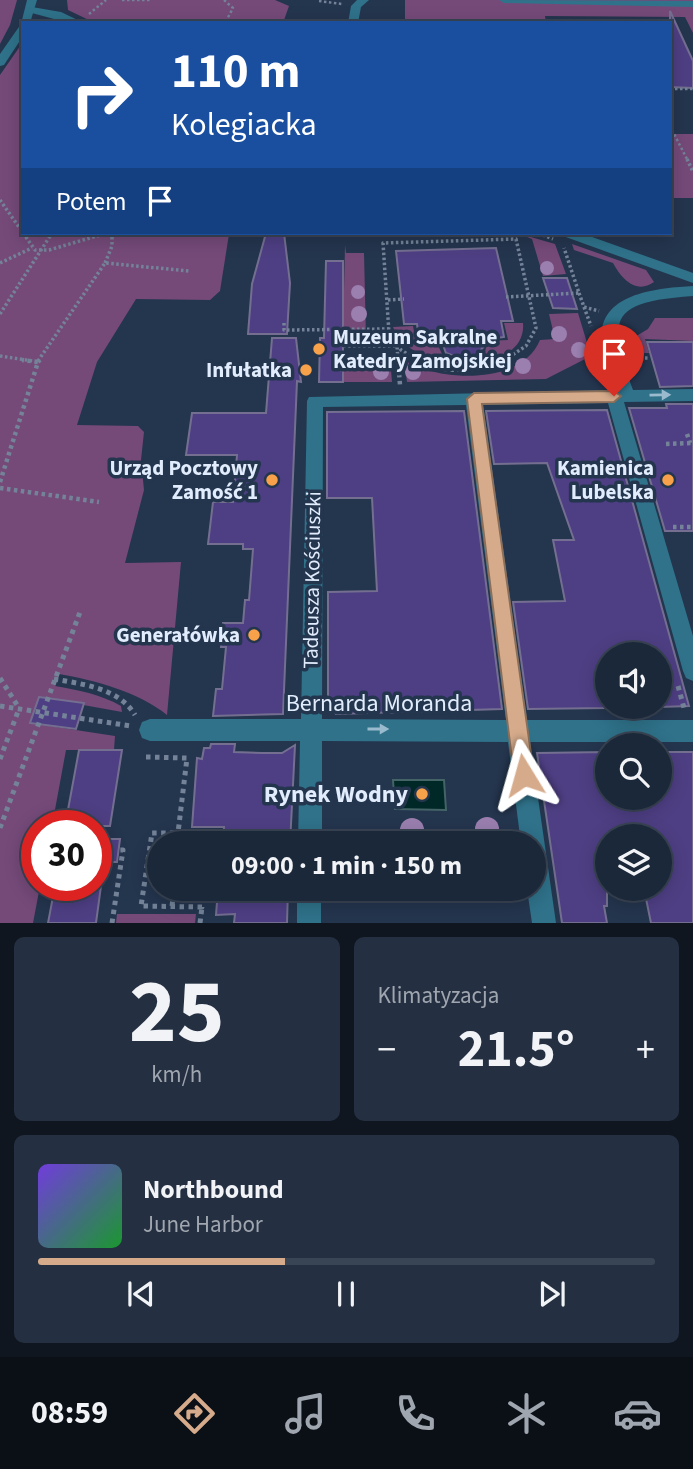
<!DOCTYPE html>
<html lang="pl">
<meta charset="utf-8">
<style>
body{margin:0;font-family:"Source Sans 3",sans-serif;background:#243042;color:#f1f3f6;height:100vh;display:flex;flex-direction:column;font-size:26px;white-space:nowrap}
*{box-sizing:border-box;margin:0}
p{font-size:23px;color:#a0a6af}
.icon{flex:none;width:38px;height:38px;fill:none;stroke:currentColor;stroke-width:2;stroke-linecap:round;stroke-linejoin:round}
.map{position:relative;height:923px;overflow:hidden}
.panel{display:flex;flex-direction:column;gap:14px;padding:14px;background:#0f1620;flex:1}
.panel>*{flex:none}
.banner{position:absolute;left:21px;top:21px;width:651px;height:214px;border-radius:0px;box-shadow:0 4px 18px #0003,0 0 0 2px #394454;background:#1a4fa0;color:#fff;overflow:hidden}
.controls{position:absolute;left:595px;top:642px;display:grid;gap:14px}
.controls a{display:grid;place-items:center;width:77px;height:77px;border-radius:50%;background:#1b283a;box-shadow:0 4px 18px #0003,0 0 0 2px #394454;font-size:35px}
.speed{position:absolute;left:21px;top:810px;display:flex;gap:14px;font-size:35px;font-weight:700;text-align:center}
.speed>*{display:grid;place-content:center;width:91px;height:91px;border-radius:50%;background:#1b283a;box-shadow:0 4px 18px #0003,0 0 0 2px #394454;line-height:1}
.speed .limit{border:10px solid #d22;background:#fff;color:#111}
.pin{position:absolute;display:grid;place-items:center;width:60px;height:60px;color:#fff;margin:-72px -30px;border-radius:50% 50% 50% 0;rotate:-45deg;box-shadow:0 0 7px #0007}
.pin .icon{rotate:45deg}
.me{position:absolute;width:77px;margin:-38px;rotate:352deg;stroke-linejoin:round;filter:drop-shadow(0 0 5px #0008)}
.turn{display:flex;align-items:center;gap:24px;height:147px;padding:0 35px;font-size:32px}
.turn .icon{width:91px;height:91px;stroke-width:2.5}
.turn b{display:block;font-size:49px;line-height:60px}
.then{display:flex;align-items:center;height:66px;padding:0 35px;background:#0003;gap:14px;font-size:26px}
.big{font-size:52px;font-weight:700;line-height:1.1}
.panel .tile{flex:1;display:flex;flex-direction:column;justify-content:center;gap:10px;min-width:0;padding:0 24px;border-radius:10px;background:#243042}
.panel .dial{align-items:center;gap:0}
.dial b{font-size:91px;line-height:1}
.song{display:flex;align-items:center;gap:21px}
.cover{width:84px;height:84px;border-radius:10px;background:linear-gradient(135deg,hsl(260 70% 55%),hsl(130 70% 35%))}
.played{height:7px;border-radius:4px;background:linear-gradient(90deg,#d6ab8b 40%,#394454 40%)}
.keys{display:flex;justify-content:space-around;direction:ltr}
.heat{display:flex;justify-content:space-between;align-items:center;font-size:38px;direction:ltr}
.panel .tiles{flex:1;display:grid;gap:14px;grid-template-columns:1fr 1fr}
.tile:last-child{grid-column:span 2}
.trip{position:absolute;left:147px;top:831px;width:399px;height:70px;border-radius:35px;background:#1b283a;box-shadow:0 4px 18px #0003,0 0 0 2px #394454;font-weight:700;line-height:70px;text-align:center}
.dock{display:flex;height:112px;justify-content:space-around;align-items:center;background:#0b1017;color:#a0a6af}
.dock .icon{width:49px;height:49px}
.dock .selected{color:#d6ab8b}
.dock b{font-size:32px;color:#f1f3f6}
.map>svg:first-child{display:block}
</style>
<div class="map">
<svg width="693" height="923" viewBox="0 0 693 923">
<rect width="100%" height="100%" fill="#24354e"/>
<!-- green -->
<g fill="#754a79">
<path d="M0 0H17L10 25 0 44Z"/>
<path d="M67 0H275L289 6 283 23H95L68 10Z"/>
<path d="M405 0H693V33L685 17 545 16 546 23H405Z"/>
<path d="M23 42V233L229 234 220 291 210 300 136 299 97 362 77 425 138 426 144 432 141 460 144 490 125 563 181 562 167 715C139 692 94 680 59 674L55 686C78 690 100 694 121 706L122 712 39 697 30 723 115 736 114 750H66L52 826H37V886H40L33 923H0V75Z"/>
<rect x="670" y="134" width="23" height="64"/>
<path d="M517 233 555 244 566 274 543 276 532 239Z"/>
<path d="M572 244 646 270 654 282C636 295 621 278 613 263L574 250Z"/>
<path d="M345 245 346 253H364L366 338H343Z"/>
<path d="M578 313 591 356 546 379 407 382 404 360C439 382 521 386 540 340L555 339 549 314Z"/>
<path d="M655 318H693V341L645 339 649 353H633L628 341 648 329Z"/>
<path d="M504 323H523C528 377 410 375 393 327L413 326 416 342 436 341 442 354 462 362 485 353 487 341 508 340Z"/>
<path d="M343 358H390L392 382H343Z"/>
<path d="M457 889H508L510 901H458Z"/>
<path d="M117 914H196L195 923H116Z"/>
</g>
<!-- water -->
<path fill="#002827" stroke="#446367" stroke-width="2" d="M393 780H444L446 810 395 809Z"/>
<!-- building -->
<g fill="#4e3f84" stroke="#746f90" stroke-width="2">
<path d="M670 11 693 61V88L670 87Z"/>
<path d="M266 233H284L290 283 287 334H248L252 284Z"/>
<path d="M496 248 513 321H501L504 337 490 339 475 357 462 359 446 353 441 340H419L417 324H404L396 251Z"/>
<path d="M326 261H343V382H319L320 338H324Z"/>
<path d="M543 278H567L577 309 553 308Z"/>
<path d="M272 338H296L301 382 297 381 283 714 213 716 216 689H222L226 647H221L223 623H243L245 600H249L253 549H243V544H208L213 502H233L237 455H186L192 413H266Z"/>
<path d="M647 342H693V386L660 387Z"/>
<path d="M666 404H693V531H665L629 408H667Z"/>
<path d="M607 410 689 706 660 707V654H607V708L528 709 513 602 565 601 553 540H574L547 463 494 464 486 411Z"/>
<path d="M464 411 502 709 336 714 328 706V592L377 591 372 498H327V412Z"/>
<path d="M39 697 84 703 76 729 30 723Z"/>
<path d="M211 744H235L234 752 262 753H282L295 745 290 844H223L224 827H192L197 758 202 759 204 748H210Z"/>
<path d="M79 750H122L110 826H65Z"/>
<path d="M607 752V798H660V752H693V923H651L644 889H660V836H607V906H604L607 923H562L537 753Z"/>
<path d="M96 839H120L117 862H96Z"/>
<path d="M55 886H101L96 923H48Z"/>
<path d="M218 889H288L287 923H234L235 914 216 915Z"/>
</g>
<g fill="none" stroke-linecap="round" stroke-linejoin="round">
<!-- path-far3 -->
<g stroke="#748398" stroke-width="2.5" stroke-dasharray="2.5 2.5" stroke-linecap="butt">
<path d="M122 0H152"/>
<path d="M224 0 233 8 225 23"/>
<path d="M319 1 342 4"/>
<path d="M89 14 106 0"/>
<path d="M670 89H693"/>
<path d="M672 130 688 161"/>
</g>
<!-- path-far2 -->
<g stroke="#748398" stroke-width="3.5" stroke-dasharray="2.5 2.5" stroke-linecap="butt">
<path d="M687 159 693 172"/>
<path d="M0 200 35 250H49L107 233"/>
<path d="M538 233 553 239"/>
<path d="M0 263 32 248"/>
<path d="M105 263 112 246V233"/>
<path d="M579 293 584 307 599 311"/>
<path d="M506 297 579 293 564 248"/>
<path d="M388 300 404 299"/>
<path d="M584 307 591 326"/>
<path d="M0 314 52 233"/>
<path d="M284 323V330L389 329"/>
<path d="M343 346H397L398 361"/>
<path d="M0 356 33 361"/>
<path d="M635 358H650"/>
<path d="M38 361 105 263 189 271"/>
<path d="M419 361 401 350 389 333 383 243 516 239 536 328 526 346 503 361"/>
</g>
<!-- path-far1 -->
<g stroke="#748398" stroke-width="4.5" stroke-dasharray="3.5 3.5" stroke-linecap="butt">
<path d="M398 360 400 385"/>
<path d="M417 360C446 375 478 371 508 360"/>
<path d="M38 362 40 360"/>
<path d="M687 434 690 443"/>
<path d="M666 444 693 443"/>
<path d="M0 482 38 362 22 360"/>
<path d="M0 488 99 502"/>
<path d="M673 527H693"/>
</g>
<!-- path -->
<g stroke="#748398" stroke-width="5" stroke-dasharray="4.5 4.5" stroke-linecap="butt">
<path d="M0 678 19 708"/>
<path d="M54 679C82 684 119 688 135 715"/>
<path d="M678 686 684 708"/>
<path d="M0 706 131 726"/>
<path d="M146 757 187 758 178 833"/>
<path d="M0 759 19 709"/>
<path d="M0 828 80 612"/>
<path d="M180 844 182 833"/>
<path d="M147 868H159"/>
<path d="M203 889 202 907 141 906 152 833H209L208 844"/>
<path d="M172 906 174 889"/>
<path d="M112 923 123 850H119"/>
<path d="M200 923 202 907"/>
</g>
<!-- minor -->
<g fill="#2f728a" fill-rule="evenodd">
<path d="M357 0H369L361 7 358 23H348L351 6Z"/>
<path d="M499 0 693 1V7L504 3Z"/>
<path d="M32 7 61 12 84 23H69L28 12 27 10Z"/>
<path d="M561 233H581L693 273V283L563 236Z"/>
<path d="M693 286V296C611 302 606 316 633 390L693 389V401L624 402 693 636V681L686 678 683 671 608 403 483 405 527 720H693V742H530L556 923H532L527 889H534V844H521L508 742 322 741V844H298L300 741H150L142 738 139 730 142 722 150 719H301L307 401 309 397 617 390C611 375 604 359 602 342 596 293 658 288 693 286ZM466 405 506 720 322 719 323 407Z"/>
<rect x="297" y="889" width="24" height="34"/>
</g>
<!-- tertiary -->
<path fill="#2f728a" fill-rule="evenodd" d="M27 0H37L30 23H23V36L4 65 0 66V54L21 24Z"/>
</g>
<!-- trees -->
<g fill="#9a7faf">
<circle cx="547" cy="268" r="7"/>
<circle cx="358" cy="292" r="7"/>
<circle cx="359" cy="314" r="8"/>
<circle cx="559" cy="334" r="8"/>
<circle cx="579" cy="350" r="8"/>
<circle cx="523" cy="366" r="8"/>
<circle cx="381" cy="372" r="8"/>
<circle cx="413" cy="372" r="8"/>
<circle cx="487" cy="829" r="12"/>
<circle cx="412" cy="830" r="12"/>
</g>
<!-- one-way arrows -->
<defs><path id="oneway-solid" d="M-6-.8H1V-3.2L6.5 0L1 3.2V.8H-6Z" transform="scale(1.75)"/></defs>
<g fill="#9abbce">
<use href="#oneway-solid" transform="translate(660 395) rotate(-1)"/>
<use href="#oneway-solid" transform="translate(378 729)"/>
</g>
<!-- route -->
<path fill="#d6ab8b" stroke="#8b6f5a" stroke-width="2" d="M614 391 621 396 614 402 482 404 534 775 531 783 524 786 517 783 514 775 467 399 474 393Z"/>
<!-- markers -->
<g fill="#f7a14a" stroke="#24354e" stroke-width="2.5">
<circle cx="319" cy="349" r="7"/>
<circle cx="306" cy="370" r="7"/>
<circle cx="272" cy="480" r="7"/>
<circle cx="668" cy="480" r="7"/>
<circle cx="254" cy="635" r="7"/>
<circle cx="422" cy="794" r="7"/>
</g>
<g text-anchor="middle" dominant-baseline="central" stroke-width="7" stroke-linejoin="round" paint-order="stroke">
<!-- poi labels -->
<g font-size="21" font-weight="bold" fill="#e1ecfc" stroke="#24354e" text-anchor="end">
<text x="333" y="337" text-anchor="start">Muzeum Sakralne<tspan x="333" dy="24">Katedry Zamojskiej</tspan></text>
<text x="292" y="370">Infułatka</text>
<text x="258" y="468">Urząd Pocztowy<tspan x="258" dy="24">Zamość 1</tspan></text>
<text x="654" y="468">Kamienica<tspan x="654" dy="24">Lubelska</tspan></text>
<text x="240" y="635">Generałówka</text>
</g>
<!-- street labels -->
<g font-size="21" fill="#e1ecfc" stroke="#24354e">
<text transform="translate(312 580) rotate(-89)">Tadeusza Kościuszki</text>
</g>
<!-- near-street labels -->
<g font-size="24" fill="#e1ecfc" stroke="#24354e">
<text x="379" y="703">Bernarda Moranda</text>
</g>
<!-- near-poi labels -->
<g font-size="24" font-weight="bold" fill="#e1ecfc" stroke="#24354e" text-anchor="end">
<text x="408" y="794">Rynek Wodny</text>
</g>
</g>
</svg>
<div class="controls">
<a><svg class="icon" aria-label="sound" viewBox="0 0 24 24"><path d="M4 9h4l5-4v14l-5-4H4zM17 9q2 3 0 6"/></svg></a>
<a><svg class="icon" aria-label="search" viewBox="0 0 24 24"><circle cx="10" cy="10" r="6"/><path d="M15 15l6 6"/></svg></a>
<a><svg class="icon" aria-label="layers" viewBox="0 0 24 24"><path d="M12 4l9 5-9 5-9-5zM3 14l9 5 9-5"/></svg></a>
</div>
<div class="speed"><div class="limit">30</div></div>
<div class="pin" style="left:614px;top:396px;background:#d93025"><svg class="icon" aria-label="arrive" viewBox="0 0 24 24"><path d="M6 21V4h12l-3 4 3 4H6"/></svg></div>
<svg class="me" style="left:524px;top:775px" viewBox="-20 -20 40 40"><path d="M0-17L14 15 0 8-14 15z" fill="#d6ab8b" stroke="#fff" stroke-width="4"/></svg>
<div class="trip">09:00 · 1 min · 150 m</div>
<div class="banner">
<div class="turn"><svg class="icon" aria-label="right" viewBox="0 0 24 24"><path d="M7 20v-9h11M14 6l5 5-5 5"/></svg><div><b>110 m</b>Kolegiacka</div></div>
<div class="then">Potem<svg class="icon" aria-label="arrive" viewBox="0 0 24 24"><path d="M6 21V4h12l-3 4 3 4H6"/></svg></div>
</div>
</div>
<section class="panel">
<div class="tiles">
<div class="tile dial"><b>25</b><p>km/h</p></div>
<div class="tile"><p>Klimatyzacja</p>
<div class="heat"><a>−</a><b class="big">21.5°</b><a>+</a></div>
</div>
<div class="tile">
<div class="song"><i class="cover"></i><div><b>Northbound</b><p>June Harbor</p></div></div>
<div class="played"></div>
<div class="keys"><svg class="icon" aria-label="previous" viewBox="0 0 24 24"><path d="M18 5L8 12l10 7zM5 5v14"/></svg><svg class="icon" aria-label="pause" viewBox="0 0 24 24"><path d="M8 5v14M16 5v14"/></svg><svg class="icon" aria-label="next" viewBox="0 0 24 24"><path d="M6 5l10 7-10 7zM19 5v14"/></svg></div>
</div>
</div>
</section>
<nav class="dock">
<b>08:59</b>
<svg class="icon selected" aria-label="directions" viewBox="0 0 24 24"><path d="M12 3l9 9-9 9-9-9zM9 14v-3h6M13 9l2 2-2 2"/></svg>
<svg class="icon" aria-label="music" viewBox="0 0 24 24"><path d="M9 18V5l10-2v13"/><circle cx="6" cy="18" r="3"/><circle cx="16" cy="16" r="3"/></svg>
<svg class="icon" aria-label="phone" viewBox="0 0 24 24"><path d="M5 4h4l2 5-3 2q2 4 5 5l2-3 5 2v4C11 20 4 13 5 4z"/></svg>
<svg class="icon" aria-label="climate" viewBox="0 0 24 24"><path d="M12 3v18M4 7l16 10M4 17L20 7"/></svg>
<svg class="icon" aria-label="car" viewBox="0 0 24 24"><path d="M5 17H2v-5l4-1 3-4h7l3 4 3 1v5h-3M9 17h6M6 11h13"/><circle cx="7" cy="17" r="2"/><circle cx="17" cy="17" r="2"/></svg>
</nav>
